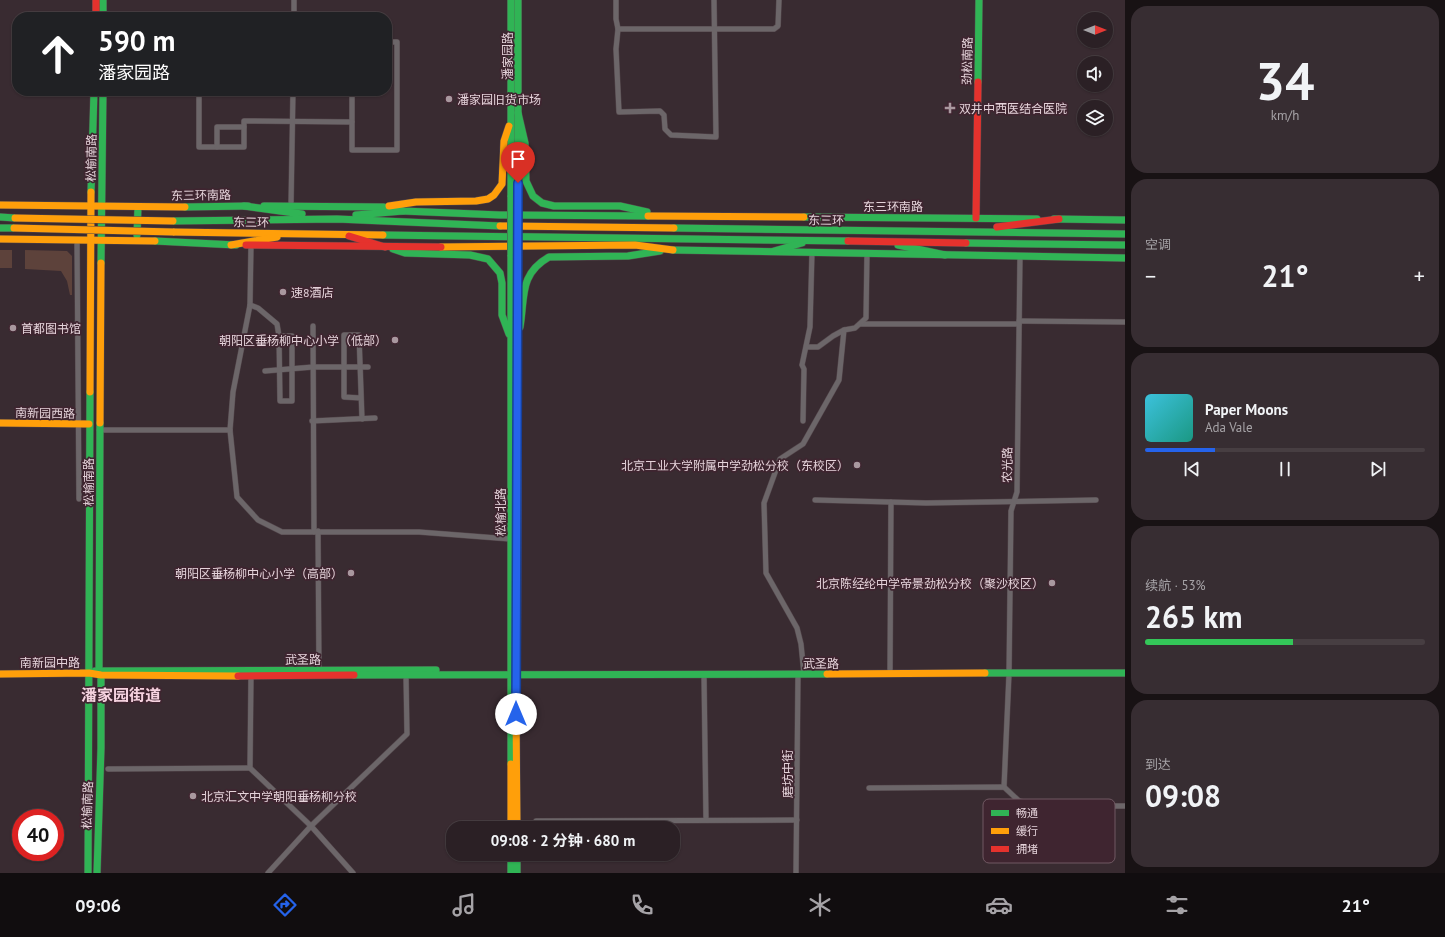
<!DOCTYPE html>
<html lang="zh">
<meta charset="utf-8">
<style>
body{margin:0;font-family:"PT Sans","Noto Sans SC",sans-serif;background:#372d32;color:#f1f3f6;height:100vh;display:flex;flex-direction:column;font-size:15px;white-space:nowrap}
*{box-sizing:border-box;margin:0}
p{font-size:13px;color:#a6a3a7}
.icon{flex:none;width:22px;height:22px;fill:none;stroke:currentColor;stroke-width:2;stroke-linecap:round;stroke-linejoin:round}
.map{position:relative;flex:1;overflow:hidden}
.drawer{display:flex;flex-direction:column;gap:6px;padding:6px;background:#181214;width:320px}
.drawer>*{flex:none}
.banner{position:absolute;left:12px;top:12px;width:380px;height:84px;border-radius:16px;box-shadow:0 1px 3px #0004,0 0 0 1px #473e42;background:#202124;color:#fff;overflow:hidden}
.needle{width:26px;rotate:90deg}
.fabs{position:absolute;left:1077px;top:12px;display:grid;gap:8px}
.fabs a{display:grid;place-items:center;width:36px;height:36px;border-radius:50%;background:#2b2025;box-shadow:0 1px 3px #0004,0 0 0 1px #473e42;font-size:20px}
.speed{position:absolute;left:12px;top:809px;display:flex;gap:8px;font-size:20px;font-weight:700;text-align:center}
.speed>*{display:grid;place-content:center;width:52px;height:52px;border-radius:50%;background:#2b2025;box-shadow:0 1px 3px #0004,0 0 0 1px #473e42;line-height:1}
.speed .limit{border:6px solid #d22;background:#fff;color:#111}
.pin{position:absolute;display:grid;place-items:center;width:34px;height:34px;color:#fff;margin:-41px -17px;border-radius:50% 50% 50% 0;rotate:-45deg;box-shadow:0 0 4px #0007}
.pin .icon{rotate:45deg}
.me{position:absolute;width:44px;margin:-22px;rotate:0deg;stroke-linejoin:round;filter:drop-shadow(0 0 3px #0008)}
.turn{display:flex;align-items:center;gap:14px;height:84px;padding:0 20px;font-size:18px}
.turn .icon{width:52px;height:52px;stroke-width:2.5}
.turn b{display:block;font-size:28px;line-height:34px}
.big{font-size:30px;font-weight:700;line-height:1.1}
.drawer .tile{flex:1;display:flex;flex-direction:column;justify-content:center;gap:6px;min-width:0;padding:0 14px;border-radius:16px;background:#372d32}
.drawer .dial{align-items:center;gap:0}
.dial b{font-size:52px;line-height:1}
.song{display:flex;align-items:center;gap:12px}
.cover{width:48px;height:48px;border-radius:6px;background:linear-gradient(135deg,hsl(190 70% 55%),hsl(170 70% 35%))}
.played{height:4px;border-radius:2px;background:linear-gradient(90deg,#2563eb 25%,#473e42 25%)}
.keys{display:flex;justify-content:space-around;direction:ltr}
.heat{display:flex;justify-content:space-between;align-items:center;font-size:22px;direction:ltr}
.charge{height:6px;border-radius:3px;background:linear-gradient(90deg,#34c759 53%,#473e42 0)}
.trip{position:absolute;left:446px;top:821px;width:234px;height:40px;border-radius:16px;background:#2b2025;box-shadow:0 1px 3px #0004,0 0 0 1px #473e42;font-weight:700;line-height:40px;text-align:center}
.dock{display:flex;height:64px;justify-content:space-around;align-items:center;background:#110d0f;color:#a6a3a7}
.dock .icon{width:28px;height:28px}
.dock .current{color:#2563eb}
.dock b{font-size:18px;color:#f1f3f6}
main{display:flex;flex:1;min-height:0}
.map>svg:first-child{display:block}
</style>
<main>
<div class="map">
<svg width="1125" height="873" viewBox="0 0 1125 873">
<rect width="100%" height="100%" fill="#392b31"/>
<!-- green -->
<g fill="#5d423b">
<rect x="0" y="250" width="12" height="18"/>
<path d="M25 250 67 251 72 256V295H70L67 281 61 271 25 269Z"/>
</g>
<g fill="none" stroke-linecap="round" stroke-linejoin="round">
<defs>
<g id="street">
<path d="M616 0V19L618 29 616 49 619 112 660 111 664 115 665 129 671 135 716 137 714 0"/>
<path d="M294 17V0"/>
<path d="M618 29H774L778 26 779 0"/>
<path d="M199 91V147H244V121L352 122V91"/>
<path d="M352 122V150H397V42H387"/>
<path d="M217 147V127H244"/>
<path d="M291 205 293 91"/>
<path d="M77 240 79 499"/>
<path d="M251 245 250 305 233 392 230 430 237 497 258 520 282 532H419L511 539"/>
<path d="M250 305 258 308 277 324 279 336"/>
<path d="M1019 321 1125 322"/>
<path d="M860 324H1019"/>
<path d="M313 326 314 532"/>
<path d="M279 336H292V401H280Z"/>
<path d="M807 347H818L833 336 844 330"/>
<path d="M265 371 313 367H368"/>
<path d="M361 398 344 397V335H359C360 363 361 391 362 419"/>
<path d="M312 421 375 418"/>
<path d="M803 421 804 369 802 365 810 327 812 252"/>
<path d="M99 430H230"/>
<path d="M815 500 926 503 1096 500"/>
<path d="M318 531 319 670"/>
<path d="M804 674 801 644 797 628 766 573 764 503 780 459 803 444 839 380 844 330 855 328 866 318 867 254"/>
<path d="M890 674 891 502"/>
<path d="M704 675 706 820"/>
<path d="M251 676 250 768 311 826 353 873"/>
<path d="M108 769 250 768"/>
<path d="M1004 787 1009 674 1011 511 1017 492 1020 256"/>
<path d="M869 788 1004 787 1019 801 1036 806H1125"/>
<path d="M536 821 797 820"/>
<path d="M268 873 311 826 407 734 406 675"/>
<path d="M796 873 798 674"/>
</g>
<g id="fast">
<path d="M103 0V17"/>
<path d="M511 0V197"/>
<path d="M518 0V197"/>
<path d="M978 82 979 0"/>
<path d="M518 113 525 143 526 181 533 196 542 203 554 206H620L647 212"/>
<path d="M91 192 94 91"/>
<path d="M244 206 302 214"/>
<path d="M264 206 383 207 403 211 500 215 648 216"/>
<path d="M185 207 248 206"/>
<path d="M356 215 403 211"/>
<path d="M0 217 15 218"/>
<path d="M804 217 1037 219"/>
<path d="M1054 219 1125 220"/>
<path d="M173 221 337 219 500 226"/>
<path d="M0 228H14"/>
<path d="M674 228 1125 234"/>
<path d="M137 235 138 207"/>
<path d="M383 235 848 241"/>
<path d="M155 241 236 245"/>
<path d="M966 243 1125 245"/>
<path d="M898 245 945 255"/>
<path d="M393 249 405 253 470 255 488 259 500 273 502 283V315L509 334"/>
<path d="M673 250 1125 258"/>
<path d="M774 251 802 243"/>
<path d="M511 255V764"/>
<path d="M101 263 103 91"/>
<path d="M520 327C525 297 519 274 549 257L628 256 660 251"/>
<path d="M518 426V255"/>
<path d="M95 671 436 670"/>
<path d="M985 673H1125"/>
<path d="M354 675 827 674"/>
<path d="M511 854V873"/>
<path d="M517 854V873"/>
<path d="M88 873 90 392"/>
<path d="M97 873 101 748V675L99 670 100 423"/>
</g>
<g id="slow">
<path d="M0 205 185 207"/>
<path d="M389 206 416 202 476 201 488 199 494 195 502 184 504 141 509 126"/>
<path d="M648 216 804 217"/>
<path d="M500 226 674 228"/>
<path d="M173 232 383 235"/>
<path d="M0 239 155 241"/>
<path d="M231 245 277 237"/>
<path d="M441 247 635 245 673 250"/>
<path d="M90 392 91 192"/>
<path d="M0 423 89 424"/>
<path d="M100 423 101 263"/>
<path d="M517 655 518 426"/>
<path d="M0 674 89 673 101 675 238 676"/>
<path d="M827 674 985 673"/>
<path d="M516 711 517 828"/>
<path d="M511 764V828"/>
</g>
<g id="jam">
<path d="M96 0V17"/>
<path d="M976 218 978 82"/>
<path d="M997 227 1059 219"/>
<path d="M349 236 385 247"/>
<path d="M848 241 966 243"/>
<path d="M246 245 441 247"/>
<path d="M238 676 354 675"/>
</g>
</defs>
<!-- street casing -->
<use href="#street" stroke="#54474c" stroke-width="6"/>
<!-- fast casing -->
<use href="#fast" stroke="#54474c" stroke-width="8"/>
<!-- slow casing -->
<use href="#slow" stroke="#54474c" stroke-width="8"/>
<!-- jam casing -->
<use href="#jam" stroke="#54474c" stroke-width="8"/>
<!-- street -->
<use href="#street" stroke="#6c6669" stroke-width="5"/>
<!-- fast -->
<use href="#fast" stroke="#30b455" stroke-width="7"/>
<!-- slow -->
<use href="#slow" stroke="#ff9f0a" stroke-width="7"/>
<!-- jam -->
<use href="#jam" stroke="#e5322d" stroke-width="7"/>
<defs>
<path id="fast-bridge" d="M511 197V255"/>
<g id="slow-bridge">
<path d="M518 197V255"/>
<path d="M15 218 173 221"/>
<path d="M14 228 173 232"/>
</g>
</defs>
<!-- fast-bridge casing -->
<use href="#fast-bridge" stroke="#54474c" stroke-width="8" stroke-linecap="butt"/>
<!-- slow-bridge casing -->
<use href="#slow-bridge" stroke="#54474c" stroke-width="8" stroke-linecap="butt"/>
<!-- fast-bridge -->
<use href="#fast-bridge" stroke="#30b455" stroke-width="7"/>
<!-- slow-bridge -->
<use href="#slow-bridge" stroke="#ff9f0a" stroke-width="7"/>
</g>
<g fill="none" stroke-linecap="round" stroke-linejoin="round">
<defs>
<path id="route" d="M516 714 518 183"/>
</defs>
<!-- route casing -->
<use href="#route" stroke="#184099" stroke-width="10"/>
<!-- route -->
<use href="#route" stroke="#2563eb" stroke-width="7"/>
</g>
<!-- markers -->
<g fill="#a9989f" stroke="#3f2530" stroke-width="1.5">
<circle cx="449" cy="99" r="4"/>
<path d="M948 102h4v4h4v4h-4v4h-4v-4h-4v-4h4z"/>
<circle cx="283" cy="292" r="4"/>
<circle cx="13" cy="328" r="4"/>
<circle cx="395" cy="340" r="4"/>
<circle cx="857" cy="465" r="4"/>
<circle cx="351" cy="573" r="4"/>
<circle cx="1052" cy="583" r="4"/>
<circle cx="193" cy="796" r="4"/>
</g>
<g text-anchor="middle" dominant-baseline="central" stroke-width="3.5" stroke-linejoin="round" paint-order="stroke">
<!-- street labels -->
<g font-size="12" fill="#e5d3da" stroke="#3f2530">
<text transform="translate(507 56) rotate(-90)">潘家园路</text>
<text transform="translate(967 61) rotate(-89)">劲松南路</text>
<text transform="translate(91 158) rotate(-89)">松榆南路</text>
<text transform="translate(201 195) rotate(-1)">东三环南路</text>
<text x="893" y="206">东三环南路</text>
<text transform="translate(826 220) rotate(1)">东三环</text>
<text transform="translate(251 222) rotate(1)">东三环</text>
<text transform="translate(45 413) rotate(1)">南新园西路</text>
<text transform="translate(1007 465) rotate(-89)">农光路</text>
<text transform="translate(88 482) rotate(-90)">松榆南路</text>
<text transform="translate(500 512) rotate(-90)">松榆北路</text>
<text x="303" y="659">武圣路</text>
<text x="50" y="662">南新园中路</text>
<text x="821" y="663">武圣路</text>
<text transform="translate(787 774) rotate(-90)">磨坊中街</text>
<text transform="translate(87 805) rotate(-88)">松榆南路</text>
</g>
<!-- poi labels -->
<g font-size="12" fill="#e5d3da" stroke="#3f2530" text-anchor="start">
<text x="457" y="99">潘家园旧货市场</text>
<text x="959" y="108">双井中西医结合医院</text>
<text x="291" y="292">速8酒店</text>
<text x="21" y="328">首都图书馆</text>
<text x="387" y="340" text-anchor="end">朝阳区垂杨柳中心小学（低部）</text>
<text x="849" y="465" text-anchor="end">北京工业大学附属中学劲松分校（东校区）</text>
<text x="343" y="573" text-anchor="end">朝阳区垂杨柳中心小学（高部）</text>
<text x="1044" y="583" text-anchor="end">北京陈经纶中学帝景劲松分校（聚沙校区）</text>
<text x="201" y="796">北京汇文中学朝阳垂杨柳分校</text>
</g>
<!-- district labels -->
<g font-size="16" font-weight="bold" fill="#f5d2df" stroke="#3f2530">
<text x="121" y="695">潘家园街道</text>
</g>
</g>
<!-- legend -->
<rect x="983" y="799" width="132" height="64" rx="6" fill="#3f2530" stroke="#715963" stroke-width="1"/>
<rect x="991" y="810" width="18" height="6" fill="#30b455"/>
<rect x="991" y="828" width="18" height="6" fill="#ff9f0a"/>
<rect x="991" y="846" width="18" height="6" fill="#e5322d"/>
<g font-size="11" fill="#e5d3da">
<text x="1016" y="817">畅通</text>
<text x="1016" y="835">缓行</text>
<text x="1016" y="853">拥堵</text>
</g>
</svg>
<div class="fabs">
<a><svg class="needle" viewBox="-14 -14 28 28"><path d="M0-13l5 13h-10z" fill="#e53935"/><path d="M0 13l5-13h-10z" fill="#a6a3a7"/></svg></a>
<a><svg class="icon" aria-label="sound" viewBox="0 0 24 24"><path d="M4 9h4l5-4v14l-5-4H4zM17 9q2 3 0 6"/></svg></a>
<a><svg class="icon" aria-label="layers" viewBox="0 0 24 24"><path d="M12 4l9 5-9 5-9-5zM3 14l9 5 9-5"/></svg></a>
</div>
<div class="speed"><div class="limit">40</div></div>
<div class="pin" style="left:518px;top:183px;background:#d93025"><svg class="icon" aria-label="arrive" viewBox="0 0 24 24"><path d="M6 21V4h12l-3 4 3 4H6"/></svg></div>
<svg class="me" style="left:516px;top:714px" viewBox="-20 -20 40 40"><circle r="19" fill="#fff"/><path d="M0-13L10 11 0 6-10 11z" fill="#2563eb"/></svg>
<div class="trip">09:08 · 2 分钟 · 680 m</div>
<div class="banner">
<div class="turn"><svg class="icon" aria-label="ahead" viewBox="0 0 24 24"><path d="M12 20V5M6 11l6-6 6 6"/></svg><div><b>590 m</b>潘家园路</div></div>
</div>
</div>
<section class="drawer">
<div class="tile dial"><b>34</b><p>km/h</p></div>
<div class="tile"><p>空调</p>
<div class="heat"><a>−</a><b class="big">21°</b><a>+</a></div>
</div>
<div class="tile">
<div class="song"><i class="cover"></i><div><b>Paper Moons</b><p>Ada Vale</p></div></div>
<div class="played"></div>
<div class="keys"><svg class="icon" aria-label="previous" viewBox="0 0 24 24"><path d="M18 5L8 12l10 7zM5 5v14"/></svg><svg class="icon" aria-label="pause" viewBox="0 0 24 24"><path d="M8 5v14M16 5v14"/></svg><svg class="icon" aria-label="next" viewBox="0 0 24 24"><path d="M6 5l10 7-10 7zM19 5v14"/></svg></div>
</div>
<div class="tile"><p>续航 · 53%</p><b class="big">265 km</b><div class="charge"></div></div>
<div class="tile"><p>到达</p><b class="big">09:08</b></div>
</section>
</main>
<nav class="dock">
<b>09:06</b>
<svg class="icon current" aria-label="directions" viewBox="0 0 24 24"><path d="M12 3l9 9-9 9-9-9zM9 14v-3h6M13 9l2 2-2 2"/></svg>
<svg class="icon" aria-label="music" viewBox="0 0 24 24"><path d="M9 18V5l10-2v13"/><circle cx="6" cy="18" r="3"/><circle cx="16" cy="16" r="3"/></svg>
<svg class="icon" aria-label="phone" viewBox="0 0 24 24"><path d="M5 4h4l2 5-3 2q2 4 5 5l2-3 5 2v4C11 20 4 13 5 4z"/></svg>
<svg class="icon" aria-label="climate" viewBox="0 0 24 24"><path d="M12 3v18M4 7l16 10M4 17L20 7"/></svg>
<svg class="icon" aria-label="car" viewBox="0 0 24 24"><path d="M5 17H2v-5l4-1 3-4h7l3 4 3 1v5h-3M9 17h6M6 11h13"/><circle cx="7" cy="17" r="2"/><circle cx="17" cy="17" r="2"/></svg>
<svg class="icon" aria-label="filters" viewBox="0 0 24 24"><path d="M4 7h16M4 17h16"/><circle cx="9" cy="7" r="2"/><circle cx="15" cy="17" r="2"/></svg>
<b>21°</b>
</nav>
